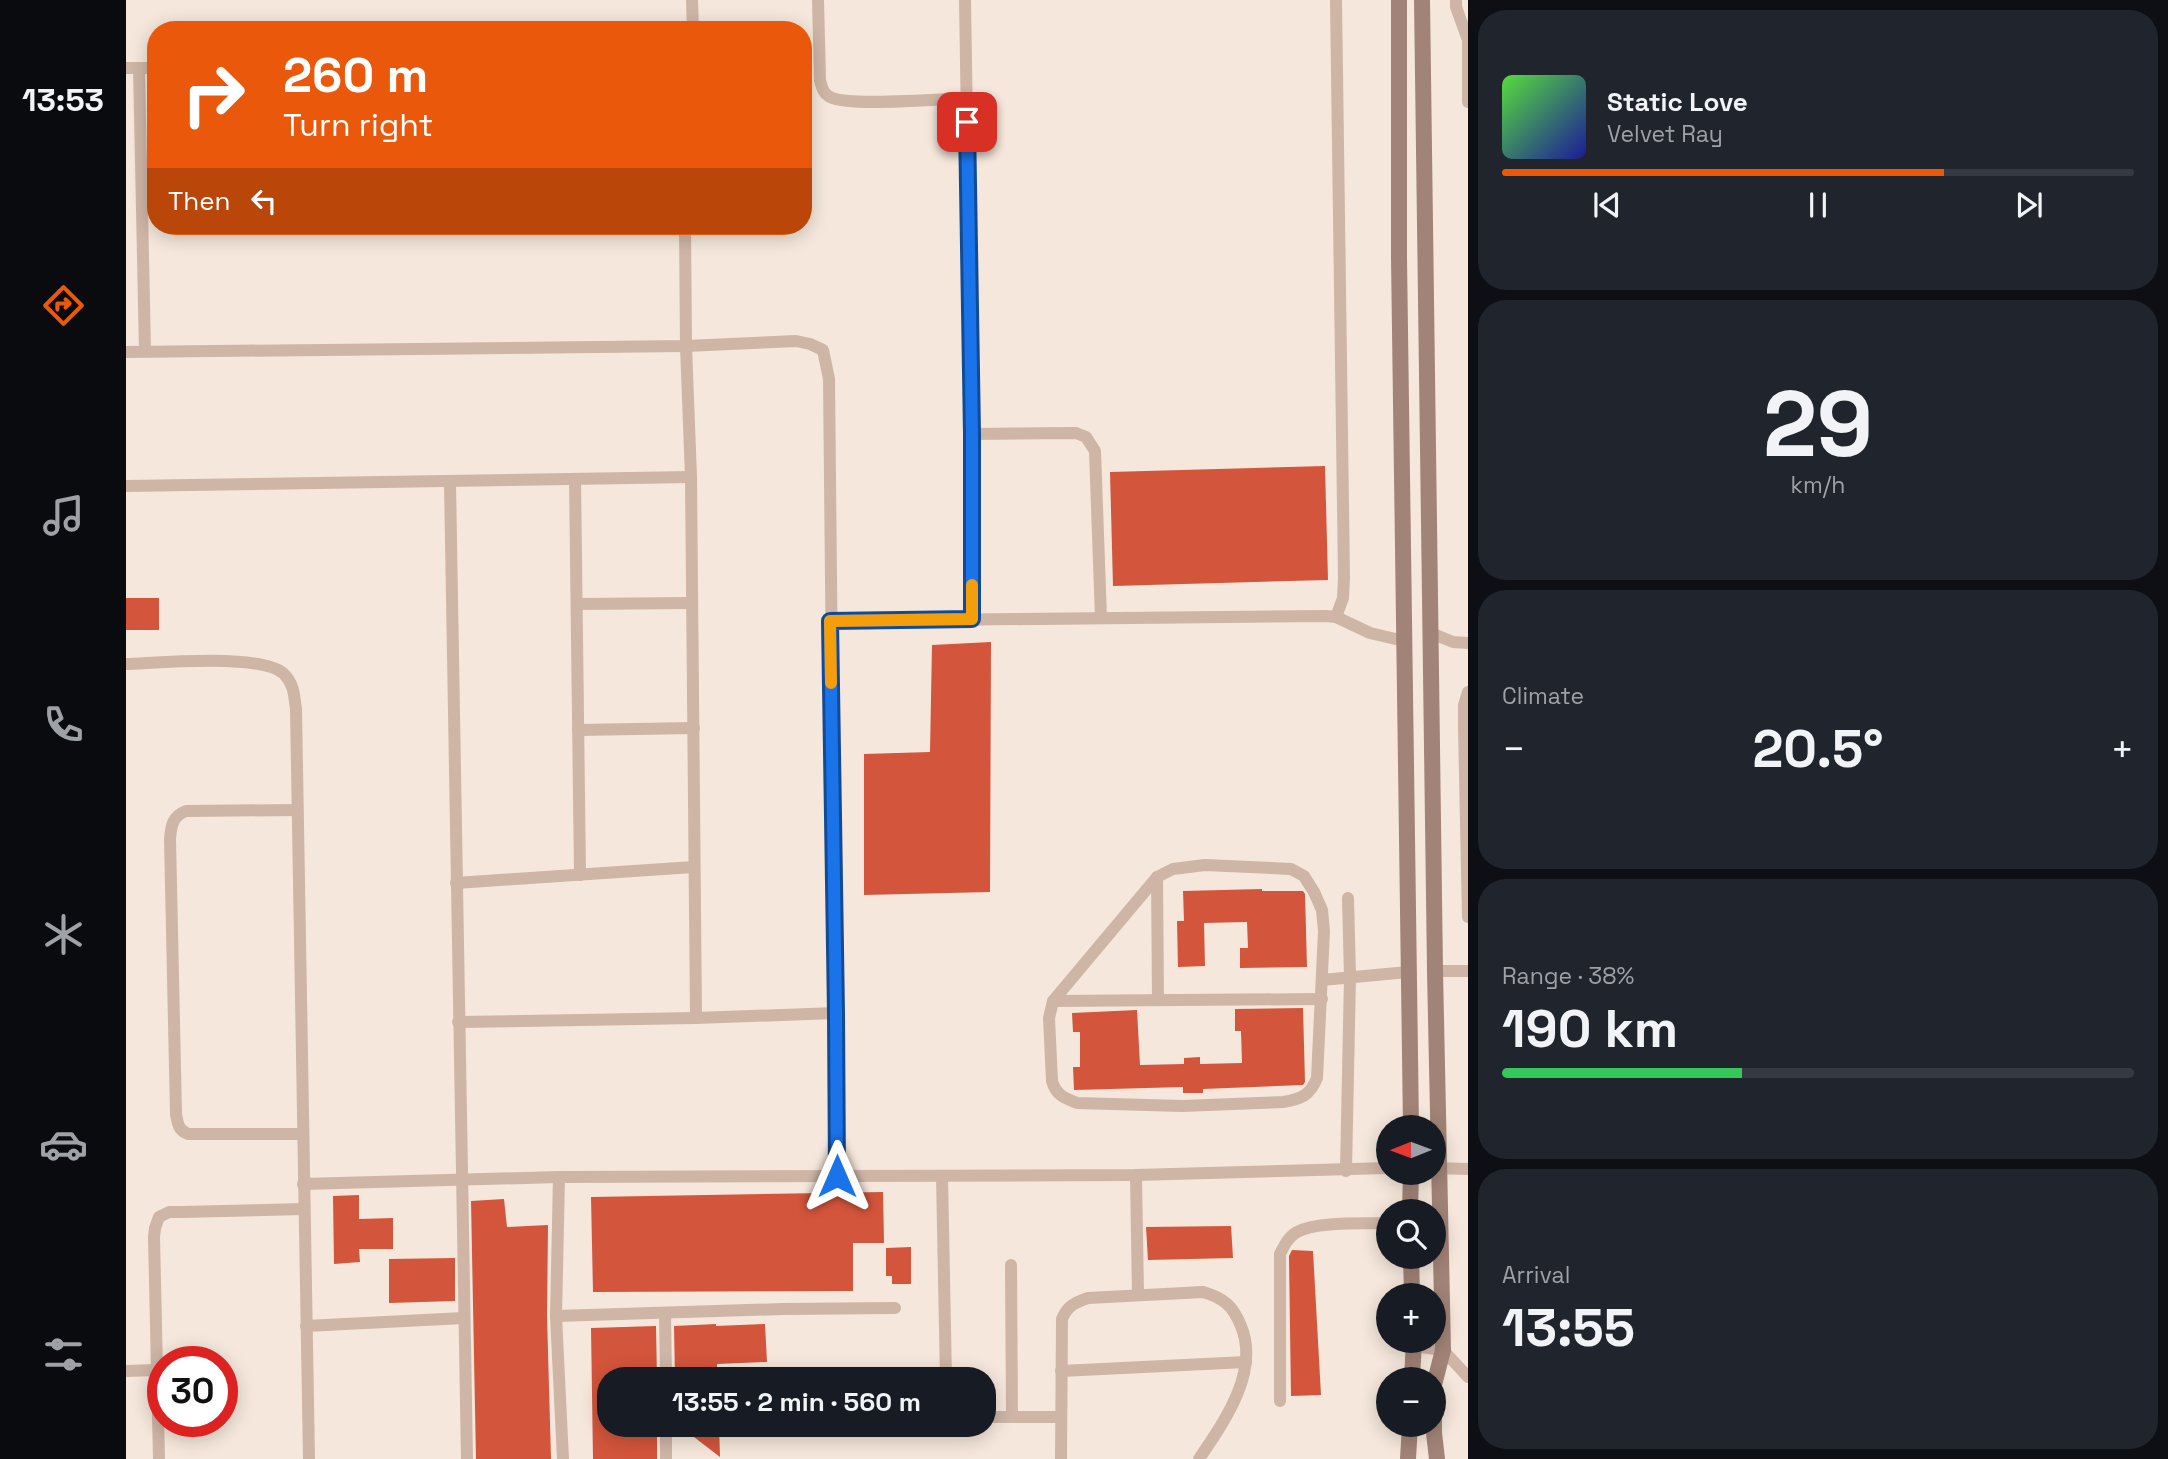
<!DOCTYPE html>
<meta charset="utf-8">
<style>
body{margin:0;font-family:"Space Grotesk",sans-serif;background:#20242c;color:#f1f3f6;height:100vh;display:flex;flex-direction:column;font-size:26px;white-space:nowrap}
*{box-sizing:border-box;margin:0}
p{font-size:23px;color:#9ea1a6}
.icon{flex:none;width:38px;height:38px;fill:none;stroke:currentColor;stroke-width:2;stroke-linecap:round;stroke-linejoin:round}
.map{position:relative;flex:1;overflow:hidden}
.details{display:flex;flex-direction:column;gap:10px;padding:10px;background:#0d0f14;width:700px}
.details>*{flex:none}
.hud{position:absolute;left:21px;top:21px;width:665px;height:214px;border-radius:28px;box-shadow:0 4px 18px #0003;background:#ea580c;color:#fff;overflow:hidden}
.needle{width:46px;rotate:269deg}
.fabs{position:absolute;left:1250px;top:1115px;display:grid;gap:14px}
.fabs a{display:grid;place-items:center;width:70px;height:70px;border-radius:50%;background:#171b24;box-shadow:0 4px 18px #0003;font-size:35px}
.speed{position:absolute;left:21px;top:1346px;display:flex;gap:14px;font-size:35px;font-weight:700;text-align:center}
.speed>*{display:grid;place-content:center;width:91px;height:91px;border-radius:50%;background:#171b24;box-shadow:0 4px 18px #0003;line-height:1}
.speed .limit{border:10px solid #d22;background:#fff;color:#111}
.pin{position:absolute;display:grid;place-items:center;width:60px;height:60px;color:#fff;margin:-30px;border-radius:14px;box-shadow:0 4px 10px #0006}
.me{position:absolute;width:77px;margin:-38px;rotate:0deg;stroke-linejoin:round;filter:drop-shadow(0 0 5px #0008)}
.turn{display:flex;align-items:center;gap:24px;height:147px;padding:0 21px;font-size:32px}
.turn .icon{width:91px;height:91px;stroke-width:2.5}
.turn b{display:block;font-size:49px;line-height:60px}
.then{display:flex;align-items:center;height:66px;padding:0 21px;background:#0003;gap:14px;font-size:26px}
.big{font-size:52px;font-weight:700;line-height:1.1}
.details .widget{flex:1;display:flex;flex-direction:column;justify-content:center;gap:10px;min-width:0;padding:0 24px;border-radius:28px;background:#20242c}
.details .dial{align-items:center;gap:0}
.dial b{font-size:91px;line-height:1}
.song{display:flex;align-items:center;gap:21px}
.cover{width:84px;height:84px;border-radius:10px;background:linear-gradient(135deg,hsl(110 70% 55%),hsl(240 70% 35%))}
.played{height:7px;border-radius:4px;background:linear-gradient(90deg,#ea580c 70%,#363941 70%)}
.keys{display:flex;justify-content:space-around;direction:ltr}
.heat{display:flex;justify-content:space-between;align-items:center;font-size:38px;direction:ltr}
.charge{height:10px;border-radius:5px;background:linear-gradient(90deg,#34c759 38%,#363941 0)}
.trip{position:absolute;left:471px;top:1367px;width:399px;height:70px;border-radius:28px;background:#171b24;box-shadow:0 4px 18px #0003;font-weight:700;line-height:70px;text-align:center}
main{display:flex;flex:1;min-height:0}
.dock{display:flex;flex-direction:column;width:126px;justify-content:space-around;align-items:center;background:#090b0e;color:#9ea1a6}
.dock .icon{width:49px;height:49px}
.dock .selected{color:#ea580c}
.dock b{font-size:32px;color:#f1f3f6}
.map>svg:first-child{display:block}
</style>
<main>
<nav class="dock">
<b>13:53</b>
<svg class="icon selected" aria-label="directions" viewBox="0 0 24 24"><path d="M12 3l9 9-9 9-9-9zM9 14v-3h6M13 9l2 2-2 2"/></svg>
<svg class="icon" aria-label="music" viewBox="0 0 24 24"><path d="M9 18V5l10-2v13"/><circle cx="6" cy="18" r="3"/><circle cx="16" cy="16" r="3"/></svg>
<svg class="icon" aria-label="phone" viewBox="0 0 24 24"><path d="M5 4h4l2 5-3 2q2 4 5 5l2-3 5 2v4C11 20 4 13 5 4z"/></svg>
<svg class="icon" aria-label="climate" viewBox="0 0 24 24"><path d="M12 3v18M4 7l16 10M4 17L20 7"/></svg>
<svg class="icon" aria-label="car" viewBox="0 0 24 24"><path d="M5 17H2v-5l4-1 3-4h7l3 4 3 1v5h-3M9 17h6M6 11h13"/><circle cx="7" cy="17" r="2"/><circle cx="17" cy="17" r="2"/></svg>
<svg class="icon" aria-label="filters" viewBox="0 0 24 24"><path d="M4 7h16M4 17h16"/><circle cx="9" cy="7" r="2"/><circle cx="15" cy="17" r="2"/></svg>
</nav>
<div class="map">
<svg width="1342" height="1459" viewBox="0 0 1342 1459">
<rect width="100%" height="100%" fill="#f5e7db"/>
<!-- building -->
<g fill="#d3553b">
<path d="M1199 466 1202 580 987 586 984 472Z"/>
<rect x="0" y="598" width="33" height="32"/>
<path d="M865 642 864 892 738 895V754L804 752 806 645Z"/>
<path d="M1136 889V891H1177L1179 894 1181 967 1114 968V948H1122L1121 922 1078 923 1079 966 1052 967 1051 921H1058L1057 891Z"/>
<path d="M1177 1008 1179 1082 1177 1085 1077 1089V1093H1057V1087L948 1090 947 1067H954V1032H947L946 1013 1011 1010 1014 1065 1058 1064V1058L1074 1057V1064L1116 1063 1115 1031H1109V1009Z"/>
<path d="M757 1192 758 1243H727V1291L467 1292 465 1197Z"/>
<path d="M233 1195V1219L267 1218V1249H233L234 1262 208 1264 207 1196Z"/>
<path d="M378 1199 381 1227 422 1225 421 1316 425 1459H350L345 1201Z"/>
<path d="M1105 1226 1107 1258 1022 1260 1020 1227Z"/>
<path d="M785 1247V1284H766V1276H760V1248Z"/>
<path d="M1166 1250 1187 1251 1195 1395 1165 1396 1163 1256Z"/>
<path d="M329 1258V1301L263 1303V1259Z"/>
<path d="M590 1324V1326L639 1324 641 1362 591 1364V1379H549L548 1326Z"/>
<path d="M530 1326 531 1379H483V1424H531V1459H467L465 1328Z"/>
<path d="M551 1424H593L594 1457Z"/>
</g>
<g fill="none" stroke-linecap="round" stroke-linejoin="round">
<!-- street -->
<g stroke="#ceb5a6" stroke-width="12">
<path d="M566 0 567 30"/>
<path d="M692 0 694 80C696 88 697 93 704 97 722 107 815 99 840 98"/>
<path d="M839 0 846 434V619"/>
<path d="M1210 0 1218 578 1217 598 1210 617"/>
<path d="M1330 0V7L1342 40"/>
<path d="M1342 40V102"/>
<path d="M0 68H30"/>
<path d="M13 68 19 351"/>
<path d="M559 226 560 346 565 477 570 1018"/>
<path d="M0 352 560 346 670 341 684 344 697 350 703 379 711 1176"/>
<path d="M846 434 950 433 960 437 969 451 975 618"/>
<path d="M449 479 454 875"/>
<path d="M324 483 341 1459"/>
<path d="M0 486 565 477"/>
<path d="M451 604 566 603"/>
<path d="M704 621 1200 616 1210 617 1244 633 1278 641"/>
<path d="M1305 633 1327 642 1342 643"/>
<path d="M0 664C33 663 136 653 158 674 168 684 168 695 170 709L183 1459"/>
<path d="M1342 692 1338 705V727L1342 917"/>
<path d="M452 730 568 728"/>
<path d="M171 810 60 811C47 816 45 825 44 839L50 1114C52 1124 52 1130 62 1134H176"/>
<path d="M1079 865 1165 869 1178 876 1188 892 1196 910 1198 931 1191 1078C1184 1095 1176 1099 1157 1102L1056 1106 951 1103C938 1098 930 1095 926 1081L923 1018 927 1001 1031 877 1047 869Z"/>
<path d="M1031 877 1032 1000"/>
<path d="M330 883 567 867"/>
<path d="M1309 971H1342"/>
<path d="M1196 980 1282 972"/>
<path d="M927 1001 1196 999"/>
<path d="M332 1022 570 1018 710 1013"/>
<path d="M1307 1168 1342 1169"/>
<path d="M1220 1171 1224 977 1222 898"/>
<path d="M1010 1175 1012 1295"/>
<path d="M816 1176 820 1379"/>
<path d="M433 1177 430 1316 437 1459"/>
<path d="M177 1184 433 1177 1010 1175 1262 1168"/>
<path d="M885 1265 886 1417"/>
<path d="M539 1313 540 1379"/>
<path d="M430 1316 657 1309 769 1308"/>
<path d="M180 1326 338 1318"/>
<path d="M1288 1346 1317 1350 1342 1377"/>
<path d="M0 1371 31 1370"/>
<path d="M935 1371 1120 1362"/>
<path d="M1154 1401V1254C1158 1246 1162 1237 1171 1232 1192 1221 1237 1224 1262 1223"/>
<path d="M858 1417H934"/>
<path d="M540 1424V1459"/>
<path d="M33 1459 28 1237 29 1228 33 1217 43 1212H55L178 1209"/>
<path d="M935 1459 936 1319C941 1306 950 1302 962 1298L1077 1292C1098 1298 1107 1306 1115 1326 1134 1372 1098 1422 1073 1459"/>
</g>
<!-- secondary -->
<g stroke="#a28377" stroke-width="16">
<path d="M1273 0V258L1285 1127"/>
<path d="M1296 0 1309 971 1317 1350 1308 1385V1433L1311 1459"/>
<path d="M1284 1211 1285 1172"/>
<path d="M1285 1256 1286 1295"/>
<path d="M1286 1379 1288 1340"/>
<path d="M1282 1459 1284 1424"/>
</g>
</g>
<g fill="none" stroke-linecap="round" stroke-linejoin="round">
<defs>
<path id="route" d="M711 1176 710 1013 704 621 846 619V434L841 122"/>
</defs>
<!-- route casing -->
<use href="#route" stroke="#114b97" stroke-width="18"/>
<!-- route -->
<use href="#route" stroke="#1a73e8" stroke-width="12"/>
<!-- slow -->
<path stroke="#f59e0b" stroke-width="12" d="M705 683 704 621 846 619V585"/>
</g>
</svg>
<div class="fabs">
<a><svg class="needle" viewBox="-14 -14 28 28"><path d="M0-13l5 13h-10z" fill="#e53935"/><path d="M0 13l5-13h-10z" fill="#9ea1a6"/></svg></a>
<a><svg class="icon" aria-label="search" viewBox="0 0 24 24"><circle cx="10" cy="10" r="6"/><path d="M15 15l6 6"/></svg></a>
<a>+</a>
<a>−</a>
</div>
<div class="speed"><div class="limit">30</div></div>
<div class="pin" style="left:841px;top:122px;background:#d93025"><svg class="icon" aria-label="arrive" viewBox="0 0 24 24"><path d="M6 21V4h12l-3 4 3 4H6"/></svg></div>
<svg class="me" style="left:711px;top:1176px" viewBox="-20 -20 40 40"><path d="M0-17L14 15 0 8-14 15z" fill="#1a73e8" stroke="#fff" stroke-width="4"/></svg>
<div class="trip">13:55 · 2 min · 560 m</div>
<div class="hud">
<div class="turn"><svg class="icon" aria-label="right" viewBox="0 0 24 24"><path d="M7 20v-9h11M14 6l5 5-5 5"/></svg><div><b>260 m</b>Turn right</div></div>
<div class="then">Then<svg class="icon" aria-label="left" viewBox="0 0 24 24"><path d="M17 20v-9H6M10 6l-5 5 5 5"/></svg></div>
</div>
</div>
<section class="details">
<div class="widget">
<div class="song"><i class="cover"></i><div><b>Static Love</b><p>Velvet Ray</p></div></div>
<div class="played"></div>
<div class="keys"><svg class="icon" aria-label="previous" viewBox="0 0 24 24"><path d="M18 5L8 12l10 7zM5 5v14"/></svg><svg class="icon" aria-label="pause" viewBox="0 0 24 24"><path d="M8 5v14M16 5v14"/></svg><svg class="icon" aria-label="next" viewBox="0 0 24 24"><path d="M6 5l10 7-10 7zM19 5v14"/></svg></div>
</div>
<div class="widget dial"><b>29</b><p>km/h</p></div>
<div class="widget"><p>Climate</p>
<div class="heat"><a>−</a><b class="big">20.5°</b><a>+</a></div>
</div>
<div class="widget"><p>Range · 38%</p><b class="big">190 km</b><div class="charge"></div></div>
<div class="widget"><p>Arrival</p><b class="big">13:55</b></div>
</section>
</main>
